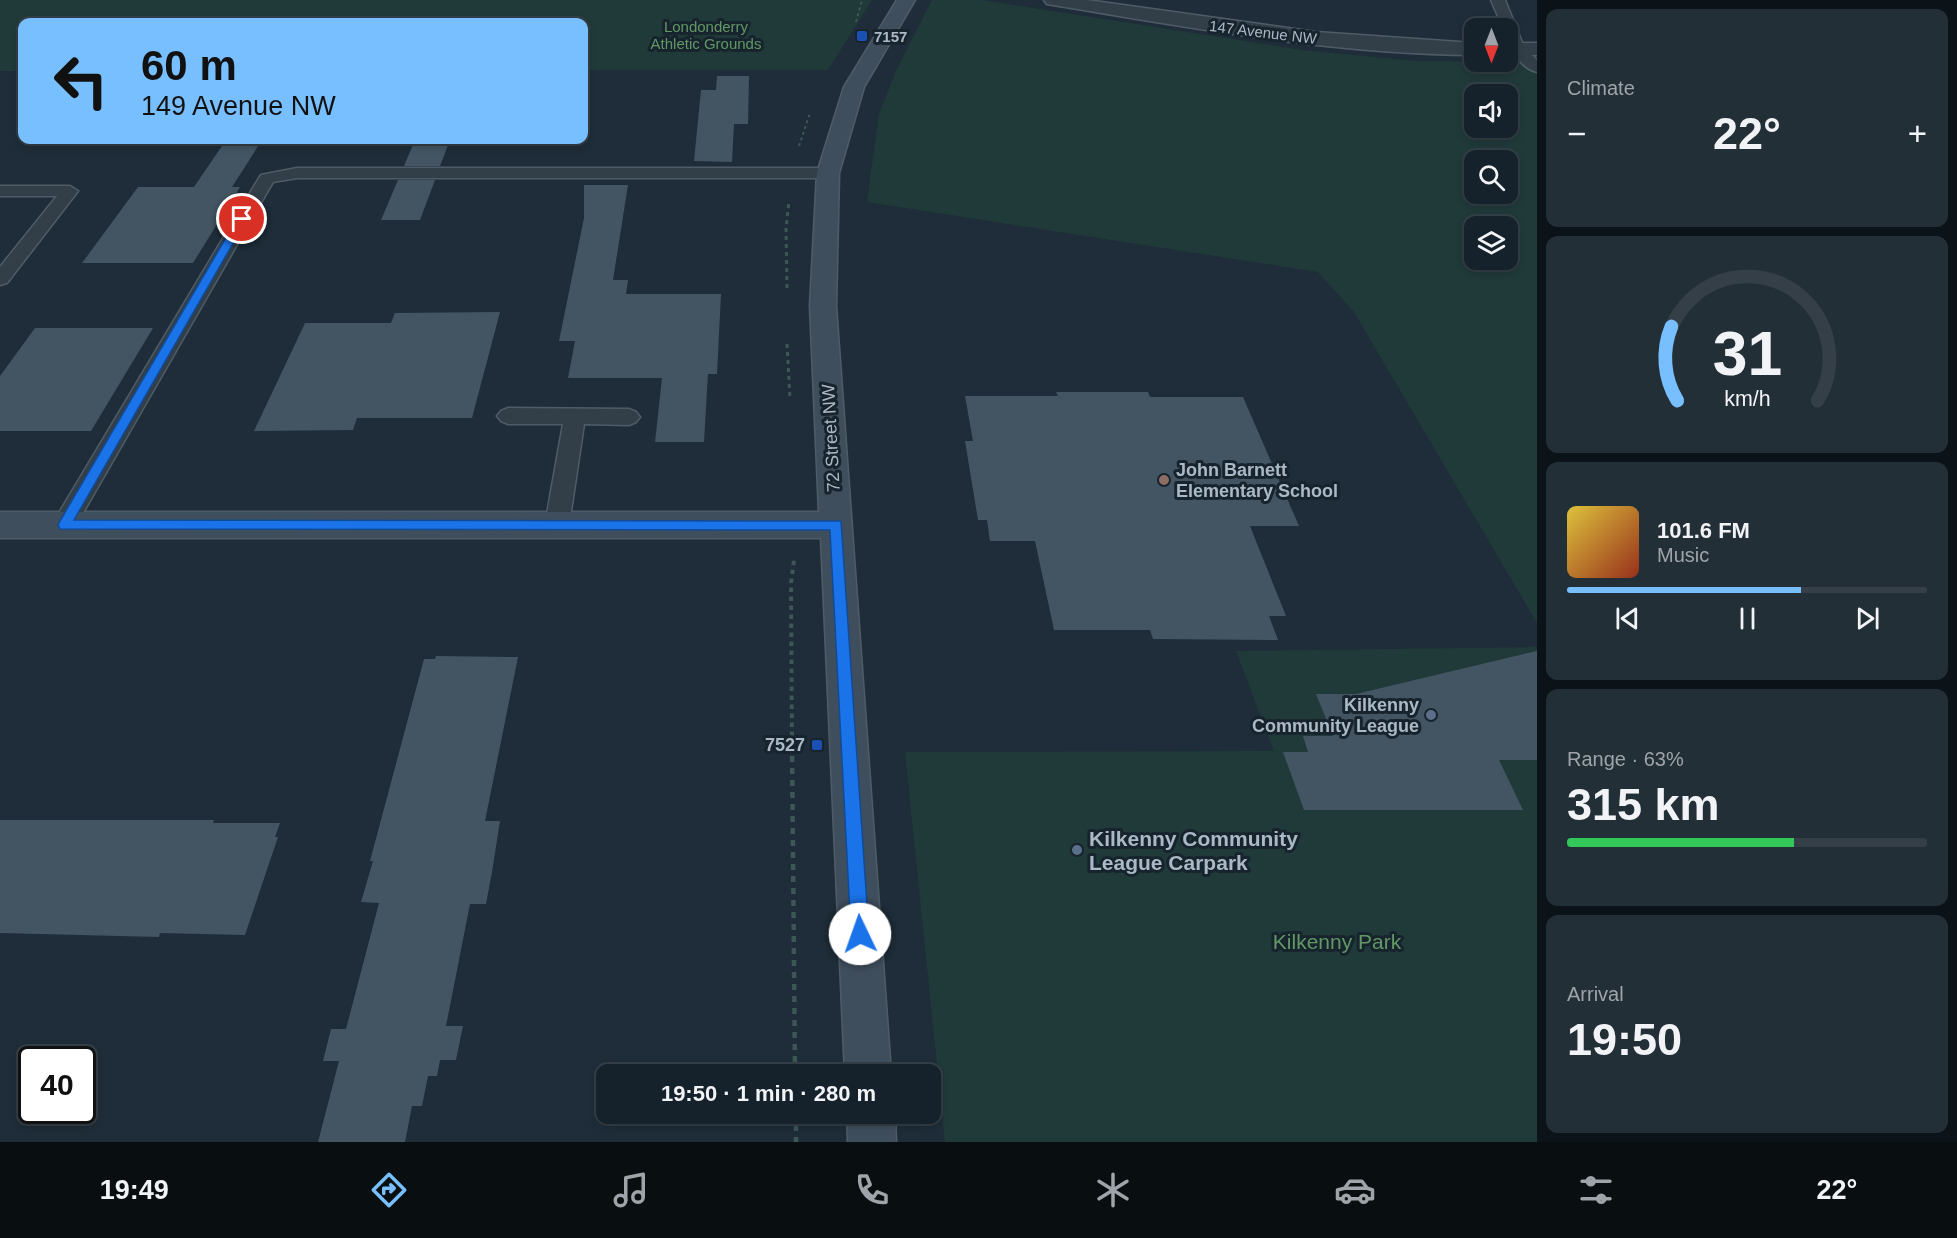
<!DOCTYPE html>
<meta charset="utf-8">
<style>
body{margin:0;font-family:Arial,sans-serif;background:#232f37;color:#f1f3f6;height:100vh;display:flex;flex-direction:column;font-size:22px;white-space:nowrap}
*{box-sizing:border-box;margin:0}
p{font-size:20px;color:#9ea4a9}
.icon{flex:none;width:33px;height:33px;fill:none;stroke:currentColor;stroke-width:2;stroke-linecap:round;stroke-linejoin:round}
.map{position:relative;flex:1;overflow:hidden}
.side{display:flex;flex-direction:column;gap:9px;padding:9px;background:#0c1318;width:420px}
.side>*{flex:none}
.guide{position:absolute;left:18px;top:18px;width:570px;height:126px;border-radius:12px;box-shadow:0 3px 9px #0003,0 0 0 2px #353f47;background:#78bfff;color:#111;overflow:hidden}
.needle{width:39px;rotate:180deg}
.fabs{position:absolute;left:1464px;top:18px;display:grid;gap:12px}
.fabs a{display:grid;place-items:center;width:54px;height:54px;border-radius:12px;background:#16222b;box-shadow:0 3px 9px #0003,0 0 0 2px #353f47;font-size:30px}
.speed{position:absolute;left:18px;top:1046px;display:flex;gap:12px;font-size:30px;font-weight:700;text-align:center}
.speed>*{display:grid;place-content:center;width:78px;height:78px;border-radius:50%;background:#16222b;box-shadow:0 3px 9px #0003,0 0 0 2px #353f47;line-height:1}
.speed .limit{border:3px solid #111;border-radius:9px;background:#fff;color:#111}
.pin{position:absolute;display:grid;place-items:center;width:51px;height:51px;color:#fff;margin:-26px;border:3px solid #fff;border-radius:50%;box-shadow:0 2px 6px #0007}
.me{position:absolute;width:66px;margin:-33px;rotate:357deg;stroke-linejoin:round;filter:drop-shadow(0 0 4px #0008)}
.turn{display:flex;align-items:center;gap:21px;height:126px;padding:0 24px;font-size:27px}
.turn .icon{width:78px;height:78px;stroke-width:2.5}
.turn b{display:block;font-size:42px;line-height:51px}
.big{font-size:45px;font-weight:700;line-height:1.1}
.side .widget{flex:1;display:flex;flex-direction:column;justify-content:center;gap:9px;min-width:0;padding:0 21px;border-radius:12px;background:#232f37}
.side .dial{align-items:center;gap:0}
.dial svg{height:156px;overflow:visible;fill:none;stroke:#353f47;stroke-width:7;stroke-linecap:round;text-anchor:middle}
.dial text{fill:#f1f3f6;stroke:none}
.song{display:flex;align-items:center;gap:18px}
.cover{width:72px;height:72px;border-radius:9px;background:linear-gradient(135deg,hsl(50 70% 55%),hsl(10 70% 35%))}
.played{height:6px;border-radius:3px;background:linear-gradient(90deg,#78bfff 65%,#353f47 65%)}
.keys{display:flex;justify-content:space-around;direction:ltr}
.heat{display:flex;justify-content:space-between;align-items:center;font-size:33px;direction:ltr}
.charge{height:9px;border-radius:4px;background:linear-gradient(90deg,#34c759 63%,#353f47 0)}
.trip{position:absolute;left:596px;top:1064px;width:345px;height:60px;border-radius:12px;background:#16222b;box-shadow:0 3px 9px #0003,0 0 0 2px #353f47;font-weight:700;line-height:60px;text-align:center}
.tabs{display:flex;height:96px;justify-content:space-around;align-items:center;background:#090e11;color:#9ea4a9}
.tabs .icon{width:42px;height:42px}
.tabs .current{color:#78bfff}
.tabs b{font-size:27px;color:#f1f3f6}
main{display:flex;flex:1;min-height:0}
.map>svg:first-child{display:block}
</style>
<main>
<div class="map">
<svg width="1537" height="1142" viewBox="0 0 1537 1142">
<rect width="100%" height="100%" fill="#1e2d39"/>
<!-- green -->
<g fill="#203a39" fill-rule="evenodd">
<path d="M0 0H872L828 70H584V22H22V71H0Z"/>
<path d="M932 0H982L1302 50 1416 61 1528 62 1537 71V623L1354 312 1318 272 867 202 879 114 896 71ZM1474 94H1508V128H1474ZM1474 160H1508V194H1474ZM1474 226H1508V260H1474Z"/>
<path d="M1537 647V1142H945L905 752 1274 751 1236 651Z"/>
</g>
<!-- building -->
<g fill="#435563">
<path d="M717 76H749L748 124H734L732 162 694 161 701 90H716Z"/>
<path d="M226 140H262L232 187H240L193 263H82L138 187H194Z"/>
<path d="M415 140H450L440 166H404Z"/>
<path d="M398 180H435L420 220H381Z"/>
<path d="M584 185H628L613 280H628L626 294H721L717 374H708L704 442H655L662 378H568L575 341H559L584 218Z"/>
<path d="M500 312 472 418H357L353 430 254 431 305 323H391L395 313Z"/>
<path d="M35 328H153L91 431H0V376Z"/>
<path d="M1056 392H1148L1150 397H1243L1299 526H1250L1286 616H1269L1278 640 1153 639 1150 630H1054L1035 541H990L987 520H978L965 441H973L965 396H1058Z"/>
<path d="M1537 651V760H1499L1523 810H1304L1283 752H1308L1303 736H1333L1316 694H1356Z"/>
<path d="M436 656 518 657 485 821H500L492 872 486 904H470L446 1026H463L456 1060H440L437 1076H428L422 1106H412L405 1142H318L339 1061H323L331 1029H346L379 903 361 902 373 861H370L424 659H435Z"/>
<path d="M0 820H214L213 823H280L275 837H278L245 935 160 933 159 937 0 933Z"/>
</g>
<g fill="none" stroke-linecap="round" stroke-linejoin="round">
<defs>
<g id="lane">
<path d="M1491 0H1505L1524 47 1537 60V72C1519 68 1508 45 1508 28H1503Z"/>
<path d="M297 168H828L836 173 828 178H297L273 182 72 532 64 534 56 532 52 525 56 518 259 178 261 175Z"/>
<path d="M0 186H70L78 191 7 283 0 285V267L57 196H0Z"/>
<path d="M508 408 629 409 636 412 640 417 636 422 629 425 584 424 569 525 565 532 557 534 549 532 545 525 563 424H508L501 421 497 416 501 411Z"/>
</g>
<g id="street">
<path d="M1044 0H1087L1316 32 1474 43V55C1333 54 1192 28 1053 5L1047 4Z"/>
<rect x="1508" y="43" width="29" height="12"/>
</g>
<g id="secondary">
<path d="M897 0H915L864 87 839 173 836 306 891 1074H845L821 538H0V512H819L810 306 817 173 844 87Z"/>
<path d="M847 1113H895L896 1142H848Z"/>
</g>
</defs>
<!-- lane casing -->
<use href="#lane" stroke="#4f5c67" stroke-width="3"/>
<!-- street casing -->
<use href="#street" stroke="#4f5c67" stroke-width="3"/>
<!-- secondary casing -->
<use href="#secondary" stroke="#4f5c67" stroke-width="3"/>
<!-- path-far3 -->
<g stroke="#3d5656" stroke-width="2" stroke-dasharray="3 3" stroke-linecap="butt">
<path d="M856 22 862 0"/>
<path d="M799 146 810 113"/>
</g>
<!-- path-far2 -->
<g stroke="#3d5656" stroke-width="3" stroke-dasharray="4 4" stroke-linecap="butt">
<path d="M787 288 786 229 789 200"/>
<path d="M787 344 790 399"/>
</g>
<!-- path-far1 -->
<path stroke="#3d5656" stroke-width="4" stroke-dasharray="4.5 4.5" stroke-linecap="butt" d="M792 745 791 583 794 560"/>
<!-- path -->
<g stroke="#3d5656" stroke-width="4.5" stroke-dasharray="6 6" stroke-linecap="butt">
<path d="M792 744 795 1074"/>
<path d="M796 1113V1142"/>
</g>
<!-- lane -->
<use href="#lane" fill="#323f49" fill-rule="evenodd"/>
<!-- street -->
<use href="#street" fill="#323f49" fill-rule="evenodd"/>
<!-- secondary -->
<use href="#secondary" fill="#3f4e5d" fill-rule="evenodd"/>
</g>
<!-- route -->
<path fill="#1a73e8" stroke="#114b97" stroke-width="1.5" d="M242 216 247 219 74 520 841 521 869 934 866 940 860 942 854 940 851 934 830 530 60 529 58 525 60 521 237 219Z"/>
<!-- markers -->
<g fill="#1a4fb4" stroke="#17242d" stroke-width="2">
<rect x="856" y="30" width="12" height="12" rx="3"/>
<rect x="811" y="739" width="12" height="12" rx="3"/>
</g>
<circle fill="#8d6e63" stroke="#17242d" stroke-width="2" cx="1164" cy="480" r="6"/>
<g fill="#5c6f8a" stroke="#17242d" stroke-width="2">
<circle cx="1431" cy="715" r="6"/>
<circle cx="1077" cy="850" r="6"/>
</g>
<g text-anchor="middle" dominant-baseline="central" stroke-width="6" stroke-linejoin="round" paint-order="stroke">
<!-- far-park labels -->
<g font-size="15" fill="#619866" stroke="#17242d">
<text x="706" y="26">Londonderry<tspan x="706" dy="17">Athletic Grounds</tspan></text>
</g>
<!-- far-street labels -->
<g font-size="15" fill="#abb9c6" stroke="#17242d">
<text transform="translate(1263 32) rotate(7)">147 Avenue NW</text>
</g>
<!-- far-poi labels -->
<g font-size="15" font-weight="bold" fill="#abb9c6" stroke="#17242d" text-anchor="start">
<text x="874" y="36">7157</text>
</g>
<!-- street labels -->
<g font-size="18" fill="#abb9c6" stroke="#17242d">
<text transform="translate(831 438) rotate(-93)">72 Street NW</text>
</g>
<!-- poi labels -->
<g font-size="18" font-weight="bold" fill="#abb9c6" stroke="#17242d" text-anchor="end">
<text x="1176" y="470" text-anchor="start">John Barnett<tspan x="1176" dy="21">Elementary School</tspan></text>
<text x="1419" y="705">Kilkenny<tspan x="1419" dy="21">Community League</tspan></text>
<text x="805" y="745">7527</text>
</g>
<!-- near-poi labels -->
<g font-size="21" font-weight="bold" fill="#abb9c6" stroke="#17242d" text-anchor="start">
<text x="1089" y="838">Kilkenny Community<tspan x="1089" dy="24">League Carpark</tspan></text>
</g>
<!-- near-park labels -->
<g font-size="21" fill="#619866" stroke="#17242d">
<text x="1337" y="941">Kilkenny Park</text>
</g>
</g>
</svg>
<div class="fabs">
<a><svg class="needle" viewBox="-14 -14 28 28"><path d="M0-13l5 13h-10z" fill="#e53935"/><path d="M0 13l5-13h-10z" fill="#9ea4a9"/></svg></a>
<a><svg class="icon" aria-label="sound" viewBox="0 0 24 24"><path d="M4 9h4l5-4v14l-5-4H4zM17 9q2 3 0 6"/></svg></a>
<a><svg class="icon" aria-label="search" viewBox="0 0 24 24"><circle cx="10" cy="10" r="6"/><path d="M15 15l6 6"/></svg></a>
<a><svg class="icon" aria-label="layers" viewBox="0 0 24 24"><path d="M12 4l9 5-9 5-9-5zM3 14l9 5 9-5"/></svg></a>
</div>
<div class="speed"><div class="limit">40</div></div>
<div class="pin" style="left:242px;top:219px;background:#d93025"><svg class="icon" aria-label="arrive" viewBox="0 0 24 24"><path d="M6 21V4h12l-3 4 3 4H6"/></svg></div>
<svg class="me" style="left:860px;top:934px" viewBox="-20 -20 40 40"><circle r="19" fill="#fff"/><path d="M0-13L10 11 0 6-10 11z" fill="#1a73e8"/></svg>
<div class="trip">19:50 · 1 min · 280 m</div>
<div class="guide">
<div class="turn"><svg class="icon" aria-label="left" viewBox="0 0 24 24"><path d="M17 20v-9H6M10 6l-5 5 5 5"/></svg><div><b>60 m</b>149 Avenue NW</div></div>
</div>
</div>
<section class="side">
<div class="widget"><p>Climate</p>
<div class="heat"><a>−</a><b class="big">22°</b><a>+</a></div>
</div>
<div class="widget dial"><svg viewBox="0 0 100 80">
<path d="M14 69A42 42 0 1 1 86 69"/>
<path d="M14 69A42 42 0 0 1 11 31" stroke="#78bfff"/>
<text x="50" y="56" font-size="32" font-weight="700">31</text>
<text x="50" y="72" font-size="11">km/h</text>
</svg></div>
<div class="widget">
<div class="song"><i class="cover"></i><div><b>101.6 FM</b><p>Music</p></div></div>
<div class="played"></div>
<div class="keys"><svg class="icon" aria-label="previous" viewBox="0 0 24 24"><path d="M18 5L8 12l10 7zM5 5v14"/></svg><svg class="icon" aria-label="pause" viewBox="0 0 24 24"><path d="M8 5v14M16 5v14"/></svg><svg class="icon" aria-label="next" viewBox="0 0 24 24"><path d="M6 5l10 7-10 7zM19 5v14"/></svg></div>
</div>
<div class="widget"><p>Range · 63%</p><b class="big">315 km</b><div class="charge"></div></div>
<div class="widget"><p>Arrival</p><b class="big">19:50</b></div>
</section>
</main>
<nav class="tabs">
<b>19:49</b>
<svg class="icon current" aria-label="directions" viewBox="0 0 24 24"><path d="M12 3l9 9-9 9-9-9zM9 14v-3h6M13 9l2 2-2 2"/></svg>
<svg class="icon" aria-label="music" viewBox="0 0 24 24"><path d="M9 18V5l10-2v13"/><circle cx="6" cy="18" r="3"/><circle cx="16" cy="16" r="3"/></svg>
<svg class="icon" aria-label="phone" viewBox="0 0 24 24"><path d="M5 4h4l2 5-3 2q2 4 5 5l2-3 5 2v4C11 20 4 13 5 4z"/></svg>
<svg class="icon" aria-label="climate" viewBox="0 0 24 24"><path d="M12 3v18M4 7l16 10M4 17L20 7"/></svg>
<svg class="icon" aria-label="car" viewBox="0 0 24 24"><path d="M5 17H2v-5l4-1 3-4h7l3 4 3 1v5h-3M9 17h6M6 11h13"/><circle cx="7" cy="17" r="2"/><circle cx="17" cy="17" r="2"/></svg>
<svg class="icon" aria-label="filters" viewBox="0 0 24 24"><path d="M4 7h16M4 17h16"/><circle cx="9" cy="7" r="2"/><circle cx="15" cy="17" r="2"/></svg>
<b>22°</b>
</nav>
